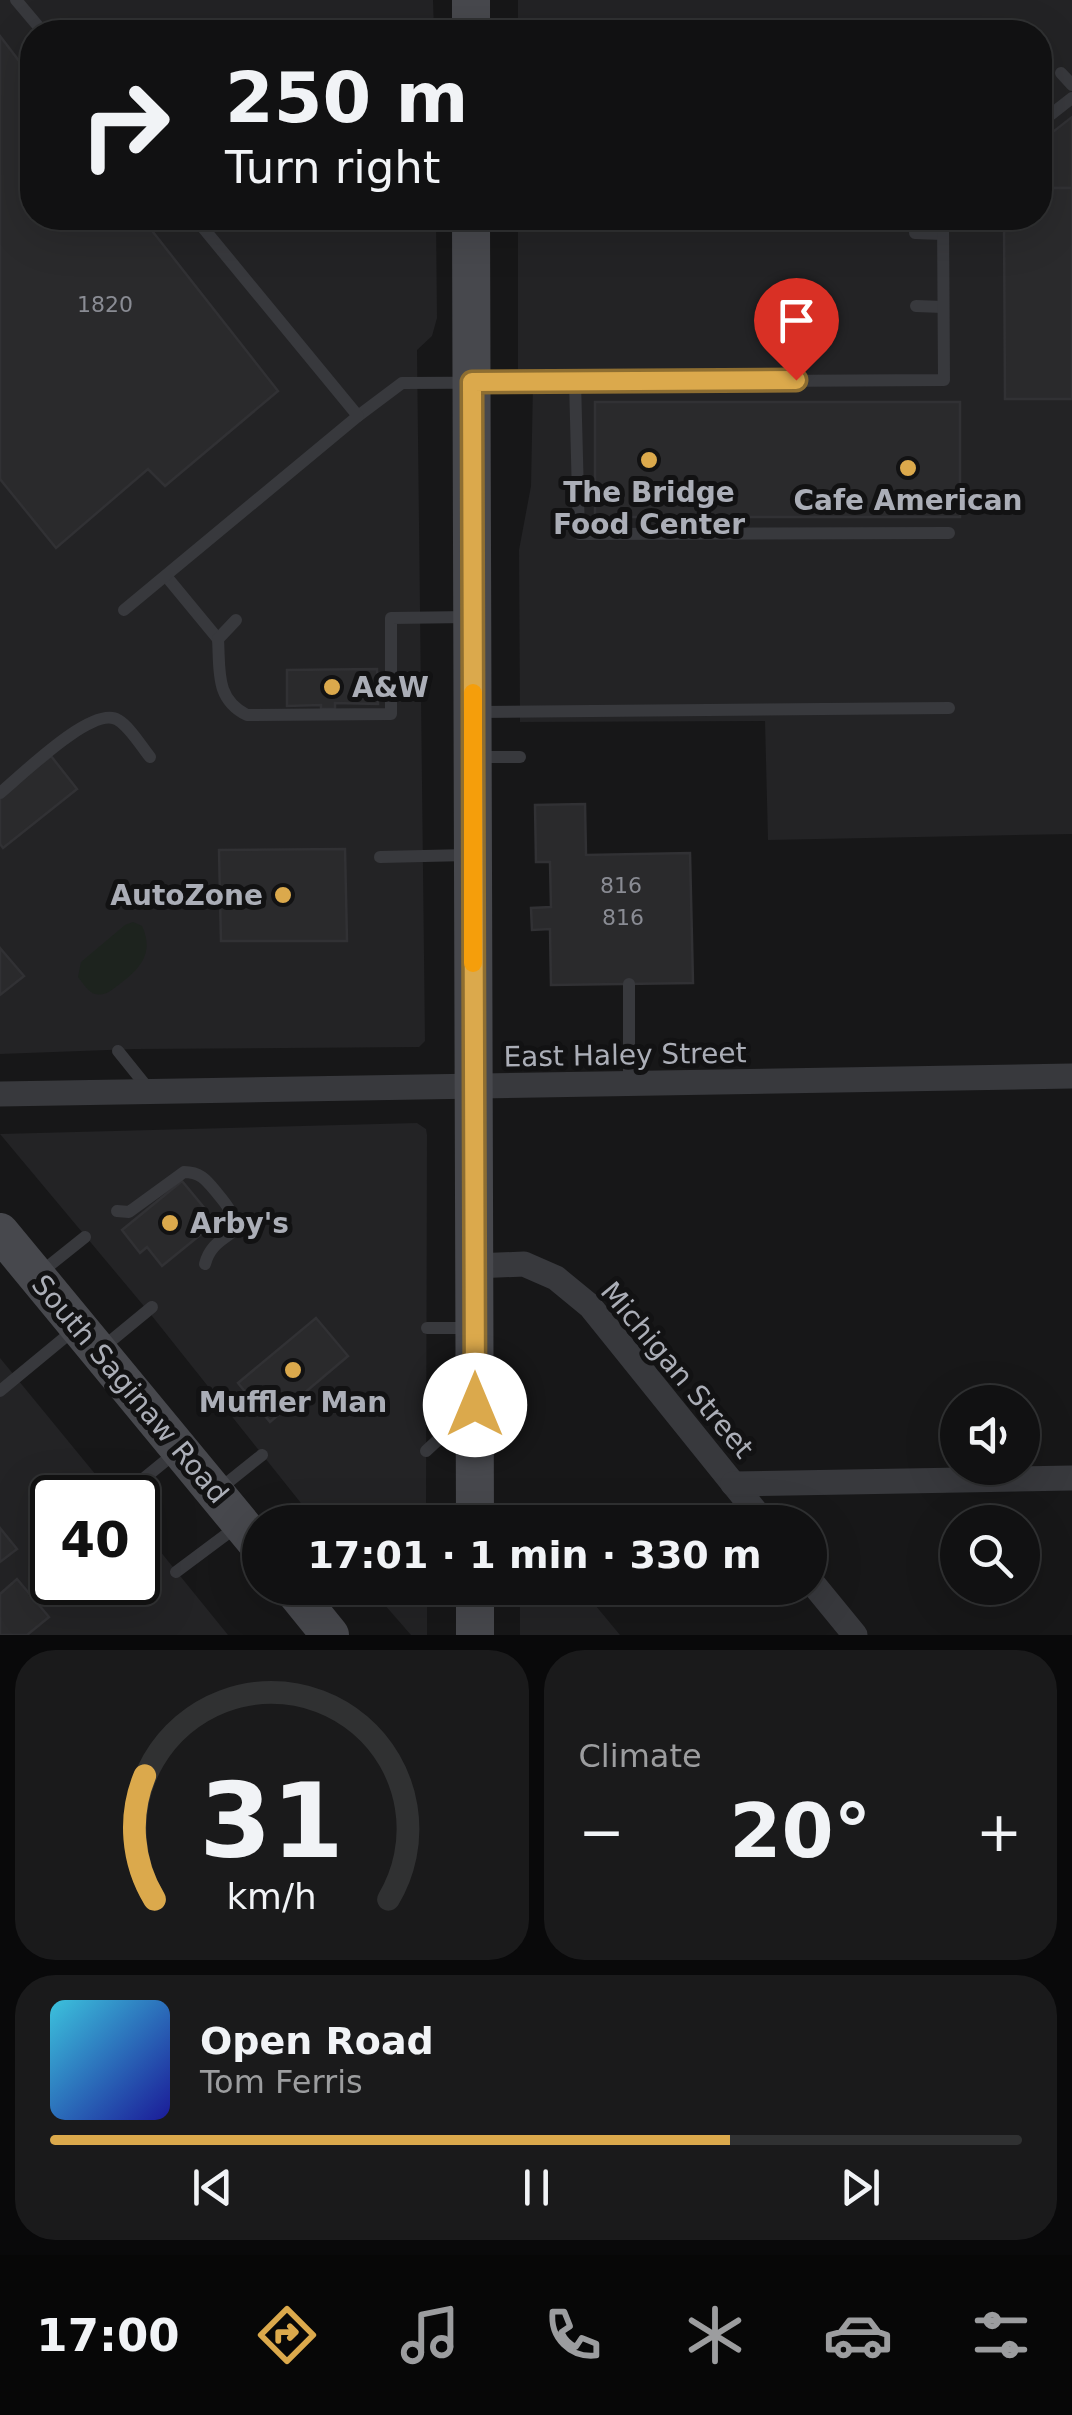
<!DOCTYPE html>
<meta charset="utf-8">
<style>
body{margin:0;font-family:"DejaVu Sans",sans-serif;background:#1a1a1b;color:#f1f3f6;height:100vh;display:flex;flex-direction:column;font-size:38px;white-space:nowrap}
*{box-sizing:border-box;margin:0}
p{font-size:32px;color:#9c9d9f}
.icon{flex:none;width:55px;height:55px;fill:none;stroke:currentColor;stroke-width:2;stroke-linecap:round;stroke-linejoin:round}
.map{position:relative;height:1635px;overflow:hidden}
.sheet{display:flex;flex-direction:column;gap:15px;padding:15px;background:#09090a;flex:1}
.sheet>*{flex:none}
.banner{position:absolute;left:20px;top:20px;width:1032px;height:210px;border-radius:40px;box-shadow:0 10px 40px #0002,0 0 0 2px #303132;background:#111112;color:#f1f3f6;overflow:hidden}
.tools{position:absolute;left:940px;top:1385px;display:grid;gap:20px}
.tools a{display:grid;place-items:center;width:100px;height:100px;border-radius:50%;background:#111112;box-shadow:0 10px 40px #0002,0 0 0 2px #303132;font-size:50px}
.speed{position:absolute;left:30px;top:1475px;display:flex;gap:20px;font-size:50px;font-weight:700;text-align:center}
.speed>*{display:grid;place-content:center;width:130px;height:130px;border-radius:50%;background:#111112;box-shadow:0 10px 40px #0002,0 0 0 2px #303132;line-height:1}
.speed .limit{border:5px solid #111;border-radius:15px;background:#fff;color:#111}
.pin{position:absolute;display:grid;place-items:center;width:85px;height:85px;color:#fff;margin:-102px -42px;border-radius:50% 50% 50% 0;rotate:-45deg;box-shadow:0 0 10px #0007}
.pin .icon{rotate:45deg}
.me{position:absolute;width:110px;margin:-55px;rotate:0deg;stroke-linejoin:round;filter:drop-shadow(0 0 8px #0008)}
.turn{display:flex;align-items:center;gap:35px;height:210px;padding:0 40px;font-size:45px}
.turn .icon{width:130px;height:130px;stroke-width:2.5}
.turn b{display:block;font-size:70px;line-height:85px}
.big{font-size:75px;font-weight:700;line-height:1.1}
.sheet .tile{flex:1;display:flex;flex-direction:column;justify-content:center;gap:15px;min-width:0;padding:0 35px;border-radius:40px;background:#1a1a1b}
.sheet .dial{align-items:center;gap:0}
.dial svg{height:260px;overflow:visible;fill:none;stroke:#303132;stroke-width:7;stroke-linecap:round;text-anchor:middle}
.dial text{fill:#f1f3f6;stroke:none}
.song{display:flex;align-items:center;gap:30px}
.cover{width:120px;height:120px;border-radius:15px;background:linear-gradient(135deg,hsl(190 70% 55%),hsl(240 70% 35%))}
.played{height:10px;border-radius:5px;background:linear-gradient(90deg,#dba94c 70%,#303132 70%)}
.keys{display:flex;justify-content:space-around;direction:ltr}
.heat{display:flex;justify-content:space-between;align-items:center;font-size:55px;direction:ltr}
.sheet .tiles{flex:1;display:grid;gap:15px;grid-template-columns:1fr 1fr}
.tile:last-child{grid-column:span 2}
.trip{position:absolute;left:242px;top:1505px;width:585px;height:100px;border-radius:50px;background:#111112;box-shadow:0 10px 40px #0002,0 0 0 2px #303132;font-weight:700;line-height:100px;text-align:center}
.menu{display:flex;height:160px;justify-content:space-around;align-items:center;background:#070707;color:#9c9d9f}
.menu .icon{width:70px;height:70px}
.menu .selected{color:#dba94c}
.menu b{font-size:45px;color:#f1f3f6}
.map>svg:first-child{display:block}
</style>
<div class="map">
<svg width="1072" height="1635" viewBox="0 0 1072 1635">
<rect width="100%" height="100%" fill="#171718"/>
<!-- built -->
<g fill="#232325">
<path d="M0 0H433L434 32H32V218H436L437 318 432 336 417 350 425 1041 419 1047 135 1049 0 1054Z"/>
<path d="M518 0H1072V834L768 840 765 721 520 722 519 550 531 486 533 383 518 382V218H1040V32H518Z"/>
<path d="M417 1123 426 1129 427 1135 426 1522H316L148 1311 0 1134Z"/>
<path d="M0 1358 114 1497 52 1498V1582H138V1524L228 1635H0Z"/>
<path d="M370 1588H427V1635H411Z"/>
<path d="M520 1588H581L620 1635H520Z"/>
</g>
<!-- green -->
<path fill="#1d231e" d="M133 922 142 926C155 954 139 970 117 986 111 991 104 996 95 994 88 992 83 983 78 977L81 962 125 925Z"/>
<!-- building -->
<g fill="#2a2a2c" stroke="#313134" stroke-width="2.5">
<path d="M0 36 32 78V218H142L278 391 165 486 148 469 56 548 0 479Z"/>
<path d="M1072 117V188H1040V142Z"/>
<path d="M1040 188H1072V399H1005L1004 218H1040Z"/>
<rect x="595" y="402" width="365" height="115"/>
<path d="M377 669 378 704 335 703V709H321V705L287 706V670Z"/>
<path d="M51 756 77 789 3 848 0 844V797Z"/>
<path d="M585 804 586 855 690 853 693 983 551 985 550 929 532 930 531 908 551 907 550 862H536L535 805Z"/>
<path d="M345 849 347 941H221L219 850Z"/>
<path d="M0 948 24 976 0 995Z"/>
<path d="M182 1181 216 1222 162 1266 147 1247 140 1253 122 1230Z"/>
<path d="M316 1318 348 1356 270 1422 238 1383Z"/>
<path d="M0 1528 17 1549 0 1562Z"/>
<path d="M17 1579 49 1617 27 1635H0V1594Z"/>
</g>
<g fill="none" stroke-linecap="round" stroke-linejoin="round">
<!-- lane -->
<g stroke="#38393d" stroke-width="12">
<path d="M16 0 43 32"/>
<path d="M1061 73 1072 85"/>
<path d="M1040 123 1072 98"/>
<path d="M915 233 943 234"/>
<path d="M916 306 943 307"/>
<path d="M575 381 579 534 949 533"/>
<path d="M358 416 402 383 944 380 943 218"/>
<path d="M166 576 218 639"/>
<path d="M124 610 358 416 195 218"/>
<path d="M236 620 218 639C220 671 215 699 247 715L391 714V618L469 617"/>
<path d="M477 712 949 708"/>
<path d="M476 757H520"/>
<path d="M0 793C21 776 93 704 118 720 130 727 141 746 150 757"/>
<path d="M380 857 468 855"/>
<path d="M629 984V1085"/>
<path d="M118 1051 151 1092"/>
<path d="M117 1211 129 1212 184 1172C201 1172 207 1181 217 1193 260 1244 215 1225 205 1264"/>
<path d="M40 1273 85 1237"/>
<path d="M427 1328H473"/>
<path d="M101 1349 152 1307"/>
<path d="M0 1391 75 1329"/>
<path d="M426 1451 468 1412"/>
<path d="M217 1491 262 1455"/>
<path d="M120 1498 175 1453"/>
<path d="M176 1572 239 1525"/>
</g>
<!-- street -->
<g stroke="#38393d" stroke-width="25">
<path d="M0 1094 1072 1076"/>
<path d="M475 1266 524 1264 556 1278 590 1306 764 1522"/>
<path d="M733 1484 1072 1478"/>
<path d="M810 1580 855 1635"/>
</g>
<!-- secondary -->
<g stroke="#47484d" stroke-width="38">
<path d="M471 0V32"/>
<path d="M471 218 475 1522"/>
<path d="M0 1232 260 1547"/>
<path d="M292 1588 330 1635"/>
<path d="M475 1635V1588"/>
</g>
</g>
<g fill="none" stroke-linecap="round" stroke-linejoin="round">
<defs>
<path id="route" d="M475 1405 472 382 796 380"/>
</defs>
<!-- route casing -->
<use href="#route" stroke="#8e6e31" stroke-width="25"/>
<!-- route -->
<use href="#route" stroke="#dba94c" stroke-width="18"/>
<!-- slow -->
<path stroke="#f59e0b" stroke-width="18" d="M473 963V693"/>
</g>
<!-- markers -->
<g fill="#dba94c" stroke="#121213" stroke-width="4">
<circle cx="649" cy="460" r="10"/>
<circle cx="908" cy="468" r="10"/>
<circle cx="332" cy="687" r="10"/>
<circle cx="283" cy="895" r="10"/>
<circle cx="170" cy="1223" r="10"/>
<circle cx="293" cy="1370" r="10"/>
</g>
<g text-anchor="middle" dominant-baseline="central" stroke-width="10" stroke-linejoin="round" paint-order="stroke">
<!-- number labels -->
<g font-size="22" fill="#8a8c94">
<text x="105" y="304">1820</text>
<text x="621" y="885">816</text>
<text x="623" y="917">816</text>
</g>
<!-- poi labels -->
<g font-size="28" font-weight="bold" fill="#abaeb7" stroke="#121213">
<text x="649" y="492">The Bridge<tspan x="649" dy="32">Food Center</tspan></text>
<text x="908" y="500">Cafe American</text>
<text x="352" y="687" text-anchor="start">A&amp;W</text>
<text x="263" y="895" text-anchor="end">AutoZone</text>
<text x="190" y="1223" text-anchor="start">Arby's</text>
<text x="293" y="1402">Muffler Man</text>
</g>
<!-- street labels -->
<g font-size="28" fill="#abaeb7" stroke="#121213">
<text transform="translate(625 1055) rotate(-1)">East Haley Street</text>
<text transform="translate(677 1370) rotate(50)">Michigan Street</text>
<text transform="translate(130 1389) rotate(50)">South Saginaw Road</text>
</g>
</g>
</svg>
<div class="tools">
<a><svg class="icon" aria-label="sound" viewBox="0 0 24 24"><path d="M4 9h4l5-4v14l-5-4H4zM17 9q2 3 0 6"/></svg></a>
<a><svg class="icon" aria-label="search" viewBox="0 0 24 24"><circle cx="10" cy="10" r="6"/><path d="M15 15l6 6"/></svg></a>
</div>
<div class="speed"><div class="limit">40</div></div>
<div class="pin" style="left:796px;top:380px;background:#d93025"><svg class="icon" aria-label="arrive" viewBox="0 0 24 24"><path d="M6 21V4h12l-3 4 3 4H6"/></svg></div>
<svg class="me" style="left:475px;top:1405px" viewBox="-20 -20 40 40"><circle r="19" fill="#fff"/><path d="M0-13L10 11 0 6-10 11z" fill="#dba94c"/></svg>
<div class="trip">17:01 · 1 min · 330 m</div>
<div class="banner">
<div class="turn"><svg class="icon" aria-label="right" viewBox="0 0 24 24"><path d="M7 20v-9h11M14 6l5 5-5 5"/></svg><div><b>250 m</b>Turn right</div></div>
</div>
</div>
<section class="sheet">
<div class="tiles">
<div class="tile dial"><svg viewBox="0 0 100 80">
<path d="M14 69A42 42 0 1 1 86 69"/>
<path d="M14 69A42 42 0 0 1 11 31" stroke="#dba94c"/>
<text x="50" y="56" font-size="32" font-weight="700">31</text>
<text x="50" y="72" font-size="11">km/h</text>
</svg></div>
<div class="tile"><p>Climate</p>
<div class="heat"><a>−</a><b class="big">20°</b><a>+</a></div>
</div>
<div class="tile">
<div class="song"><i class="cover"></i><div><b>Open Road</b><p>Tom Ferris</p></div></div>
<div class="played"></div>
<div class="keys"><svg class="icon" aria-label="previous" viewBox="0 0 24 24"><path d="M18 5L8 12l10 7zM5 5v14"/></svg><svg class="icon" aria-label="pause" viewBox="0 0 24 24"><path d="M8 5v14M16 5v14"/></svg><svg class="icon" aria-label="next" viewBox="0 0 24 24"><path d="M6 5l10 7-10 7zM19 5v14"/></svg></div>
</div>
</div>
</section>
<nav class="menu">
<b>17:00</b>
<svg class="icon selected" aria-label="directions" viewBox="0 0 24 24"><path d="M12 3l9 9-9 9-9-9zM9 14v-3h6M13 9l2 2-2 2"/></svg>
<svg class="icon" aria-label="music" viewBox="0 0 24 24"><path d="M9 18V5l10-2v13"/><circle cx="6" cy="18" r="3"/><circle cx="16" cy="16" r="3"/></svg>
<svg class="icon" aria-label="phone" viewBox="0 0 24 24"><path d="M5 4h4l2 5-3 2q2 4 5 5l2-3 5 2v4C11 20 4 13 5 4z"/></svg>
<svg class="icon" aria-label="climate" viewBox="0 0 24 24"><path d="M12 3v18M4 7l16 10M4 17L20 7"/></svg>
<svg class="icon" aria-label="car" viewBox="0 0 24 24"><path d="M5 17H2v-5l4-1 3-4h7l3 4 3 1v5h-3M9 17h6M6 11h13"/><circle cx="7" cy="17" r="2"/><circle cx="17" cy="17" r="2"/></svg>
<svg class="icon" aria-label="filters" viewBox="0 0 24 24"><path d="M4 7h16M4 17h16"/><circle cx="9" cy="7" r="2"/><circle cx="15" cy="17" r="2"/></svg>
</nav>
